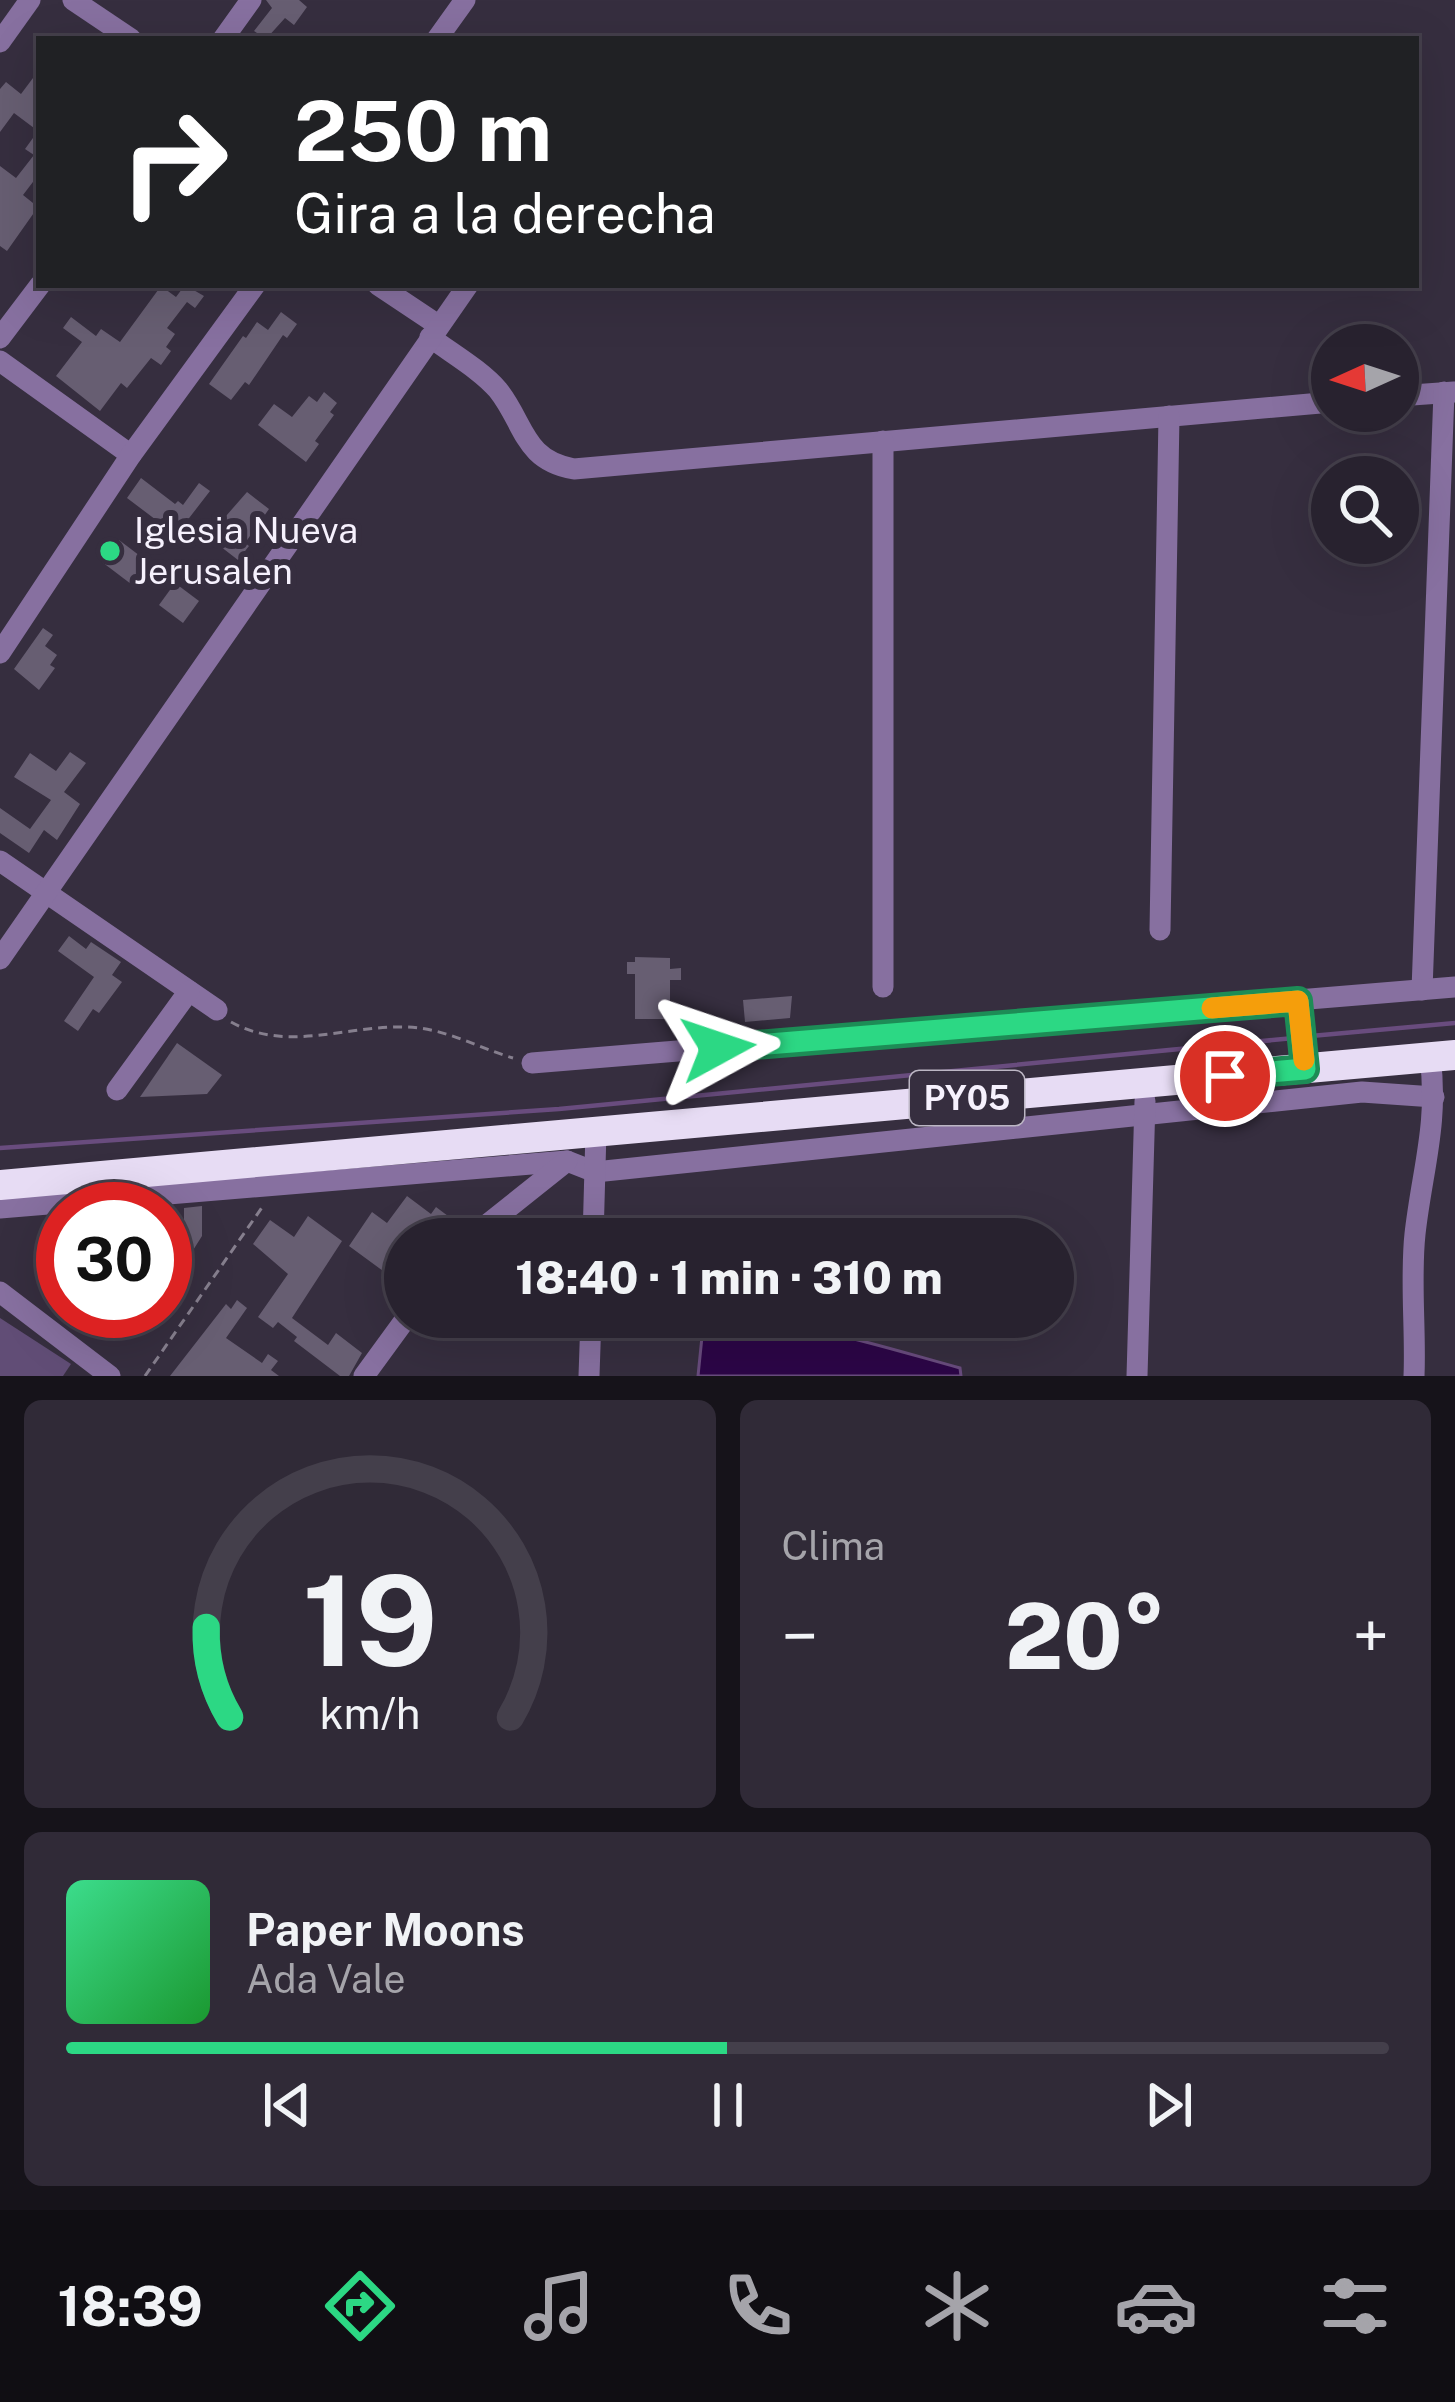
<!DOCTYPE html>
<html lang="es">
<meta charset="utf-8">
<style>
body{margin:0;font-family:"Public Sans",sans-serif;background:#302a37;color:#f1f3f6;height:100vh;display:flex;flex-direction:column;font-size:45px;white-space:nowrap}
*{box-sizing:border-box;margin:0}
p{font-size:39px;color:#a5a4aa}
.icon{flex:none;width:66px;height:66px;fill:none;stroke:currentColor;stroke-width:2;stroke-linecap:round;stroke-linejoin:round}
.map{position:relative;height:1376px;overflow:hidden}
.details{display:flex;flex-direction:column;gap:24px;padding:24px;background:#16131a;flex:1}
.details>*{flex:none}
.guide{position:absolute;left:36px;top:36px;width:1383px;height:252px;border-radius:0px;box-shadow:0 12px 48px #0002,0 0 0 3px #443f4b;background:#202124;color:#fff;overflow:hidden}
.needle{width:78px;rotate:267deg}
.tools{position:absolute;left:1311px;top:324px;display:grid;gap:24px}
.tools a{display:grid;place-items:center;width:108px;height:108px;border-radius:50%;background:#28222f;box-shadow:0 12px 48px #0002,0 0 0 3px #443f4b;font-size:60px}
.speed{position:absolute;left:36px;top:1182px;display:flex;gap:24px;font-size:60px;font-weight:700;text-align:center}
.speed>*{display:grid;place-content:center;width:156px;height:156px;border-radius:50%;background:#28222f;box-shadow:0 12px 48px #0002,0 0 0 3px #443f4b;line-height:1}
.speed .limit{border:18px solid #d22;background:#fff;color:#111}
.pin{position:absolute;display:grid;place-items:center;width:102px;height:102px;color:#fff;margin:-51px;border:6px solid #fff;border-radius:50%;box-shadow:0 3px 12px #0007}
.me{position:absolute;width:132px;margin:-66px;rotate:85deg;stroke-linejoin:round;filter:drop-shadow(0 0 9px #0008)}
.turn{display:flex;align-items:center;gap:42px;height:252px;padding:0 60px;font-size:54px}
.turn .icon{width:156px;height:156px;stroke-width:2.5}
.turn b{display:block;font-size:84px;line-height:102px}
.big{font-size:90px;font-weight:800;line-height:1.1}
.details .widget{flex:1;display:flex;flex-direction:column;justify-content:center;gap:18px;min-width:0;padding:0 42px;border-radius:18px;background:#302a37}
.details .dial{align-items:center;gap:0}
.dial svg{height:312px;overflow:visible;fill:none;stroke:#443f4b;stroke-width:7;stroke-linecap:round;text-anchor:middle}
.dial text{fill:#f1f3f6;stroke:none}
.song{display:flex;align-items:center;gap:36px}
.cover{width:144px;height:144px;border-radius:18px;background:linear-gradient(135deg,hsl(150 70% 55%),hsl(130 70% 35%))}
.played{height:12px;border-radius:6px;background:linear-gradient(90deg,#2cd884 50%,#443f4b 50%)}
.keys{display:flex;justify-content:space-around;direction:ltr}
.heat{display:flex;justify-content:space-between;align-items:center;font-size:66px;direction:ltr}
.details .tiles{flex:1;display:grid;gap:24px;grid-template-columns:1fr 1fr}
.widget:last-child{grid-column:span 2}
.trip{position:absolute;left:384px;top:1218px;width:690px;height:120px;border-radius:60px;background:#28222f;box-shadow:0 12px 48px #0002,0 0 0 3px #443f4b;font-weight:800;line-height:120px;text-align:center}
.dock{display:flex;height:192px;justify-content:space-around;align-items:center;background:#100e13;color:#a5a4aa}
.dock .icon{width:84px;height:84px}
.dock .on{color:#2cd884}
.dock b{font-size:54px;color:#f1f3f6}
.map>svg:first-child{display:block}
</style>
<div class="map">
<svg width="1455" height="1376" viewBox="0 0 1455 1376">
<rect width="100%" height="100%" fill="#362e3f"/>
<!-- green -->
<path fill="#614d76" d="M0 1318 71 1364 63 1376H0Z"/>
<!-- water -->
<path fill="#2c0647" stroke="#694c7e" stroke-width="3" d="M704 1317C792 1317 876 1345 960 1368L961 1376H698Z"/>
<g fill="none" stroke-linecap="round" stroke-linejoin="round">
<!-- stream -->
<g stroke="#694c7e" stroke-width="4.5">
<path d="M1311 1036 1455 1023"/>
<path d="M0 1148 559 1109 1294 1038"/>
</g>
</g>
<!-- building -->
<g fill="#675e72">
<path d="M266 0H299L307 7 294 25 285 18 266 39 254 31 272 8Z"/>
<path d="M39 70V174L23 195 38 207 7 251 0 246V166L16 178 34 155 25 149 38 131 14 113 0 132V89L6 82 21 94Z"/>
<path d="M185 285 204 296 195 308 187 302 167 328 175 334 166 347 171 351 161 365 151 358 127 388 121 383 100 411 56 376 82 342 63 328 71 317 96 336 101 329 120 342 161 286 176 297Z"/>
<path d="M281 312 297 324 287 338 283 335 249 385 245 382 231 400 209 384 243 336 246 338 257 322 268 330Z"/>
<path d="M324 392 337 403 330 412 334 415 315 441 319 444 306 462 258 425 274 404 292 417 309 396 317 402Z"/>
<path d="M141 478 175 504 178 501 183 505 199 483 210 491 176 535 127 498Z"/>
<path d="M247 492 269 509 245 543 249 546 238 560 216 543 226 529 219 524Z"/>
<path d="M119 540 148 562 131 584 102 562Z"/>
<path d="M175 583 199 601 183 623 159 605Z"/>
<path d="M43 628 53 635 45 646 57 655 50 665 55 668 39 690 14 669Z"/>
<path d="M70 752 86 763 64 792 80 804 57 840 44 830 29 853 0 833V808L30 829 51 800 14 777 30 753 56 771Z"/>
<path d="M69 936 86 949 91 942 121 962 112 975 122 982 99 1013 93 1009 78 1031 64 1021 94 977 58 951Z"/>
<path d="M635 957 670 958V969L681 968V980H670V1019H635V974H627V962H635Z"/>
<path d="M792 996 790 1018 745 1022 743 1000Z"/>
<path d="M177 1043 222 1075 207 1094 140 1097Z"/>
<path d="M407 1196 431 1214 436 1207 452 1219 435 1239 425 1232 420 1239H405V1280L397 1274 394 1279 349 1246 372 1212 387 1223Z"/>
<path d="M202 1206V1236L178 1274 165 1265V1230L184 1242V1208Z"/>
<path d="M308 1216 342 1241 292 1318 328 1345 336 1333 362 1353 349 1376H340L294 1341 297 1337 278 1322 273 1328 258 1317 288 1274 253 1244 270 1220 294 1237Z"/>
<path d="M237 1300 247 1308 226 1338 262 1363 268 1354 278 1361 271 1370 279 1376H170L226 1304 231 1309Z"/>
</g>
<g fill="none" stroke-linecap="round" stroke-linejoin="round">
<!-- path -->
<g stroke="#867f8e" stroke-width="3" stroke-dasharray="9 6" stroke-linecap="butt">
<path d="M231 1022C287 1053 347 1025 406 1027 445 1028 476 1047 513 1058"/>
<path d="M145 1376 263 1206"/>
</g>
<!-- minor -->
<g stroke="#8770a0" stroke-width="21">
<path d="M73 0 131 39"/>
<path d="M223 39 251 0"/>
<path d="M437 39 465 0"/>
<path d="M0 42 30 0"/>
<path d="M378 285 438 325"/>
<path d="M430 337C451 353 481 370 498 390 525 424 523 460 574 469L1332 402"/>
<path d="M0 338 40 285"/>
<path d="M0 361 131 455"/>
<path d="M1398 396 1454 392"/>
<path d="M0 653 131 455 255 285"/>
<path d="M0 861 217 1010"/>
<path d="M1160 930 1169 416"/>
<path d="M0 959 468 285"/>
<path d="M883 987V441"/>
<path d="M1422 990 1444 392"/>
<path d="M1298 1001 1305 1069"/>
<path d="M532 1063 1455 987"/>
<path d="M117 1090 189 991"/>
<path d="M0 1208 567 1161 595 1172 1362 1092 1434 1097"/>
<path d="M469 1239 567 1161"/>
<path d="M593 1239 596 1131"/>
<path d="M0 1292 110 1376"/>
<path d="M364 1376 407 1317"/>
<path d="M589 1376 591 1317"/>
<path d="M1137 1376 1145 1101"/>
<path d="M1414 1376C1416 1330 1410 1280 1415 1234 1422 1171 1439 1122 1430 1057"/>
</g>
<!-- highway -->
<path stroke="#e7dcf4" stroke-width="30" d="M0 1185 1455 1055"/>
</g>
<g fill="none" stroke-linecap="round" stroke-linejoin="round">
<defs>
<path id="route" d="M718 1048 1298 1001 1305 1069 1225 1076"/>
</defs>
<!-- route casing -->
<use href="#route" stroke="#1d8c56" stroke-width="30"/>
<!-- route -->
<use href="#route" stroke="#2cd884" stroke-width="21"/>
<!-- slow -->
<path stroke="#f59e0b" stroke-width="21" d="M1212 1008 1298 1001 1304 1060"/>
</g>
<!-- markers -->
<circle fill="#2cd884" stroke="#362e3f" stroke-width="4.5" cx="110" cy="551" r="12"/>
<g text-anchor="middle" dominant-baseline="central" stroke-width="12" stroke-linejoin="round" paint-order="stroke">
<!-- shield labels -->
<rect fill="#362e3f" stroke="#bcb6c4" stroke-width="3" x="910" y="1071" width="114" height="54" rx="9"/>
<g font-size="33" font-weight="bold" fill="#f6f1fd">
<text x="967" y="1098">PY05</text>
</g>
<!-- poi labels -->
<g font-size="36" fill="#f6f1fd" stroke="#362e3f" text-anchor="start">
<text x="134" y="530">Iglesia Nueva<tspan x="134" dy="41">Jerusalen</tspan></text>
</g>
</g>
</svg>
<div class="tools">
<a><svg class="needle" viewBox="-14 -14 28 28"><path d="M0-13l5 13h-10z" fill="#e53935"/><path d="M0 13l5-13h-10z" fill="#a5a4aa"/></svg></a>
<a><svg class="icon" aria-label="search" viewBox="0 0 24 24"><circle cx="10" cy="10" r="6"/><path d="M15 15l6 6"/></svg></a>
</div>
<div class="speed"><div class="limit">30</div></div>
<div class="pin" style="left:1225px;top:1076px;background:#d93025"><svg class="icon" aria-label="arrive" viewBox="0 0 24 24"><path d="M6 21V4h12l-3 4 3 4H6"/></svg></div>
<svg class="me" style="left:718px;top:1048px" viewBox="-20 -20 40 40"><path d="M0-17L14 15 0 8-14 15z" fill="#2cd884" stroke="#fff" stroke-width="4"/></svg>
<div class="trip">18:40 · 1 min · 310 m</div>
<div class="guide">
<div class="turn"><svg class="icon" aria-label="right" viewBox="0 0 24 24"><path d="M7 20v-9h11M14 6l5 5-5 5"/></svg><div><b>250 m</b>Gira a la derecha</div></div>
</div>
</div>
<section class="details">
<div class="tiles">
<div class="widget dial"><svg viewBox="0 0 100 80">
<path d="M14 69A42 42 0 1 1 86 69"/>
<path d="M14 69A42 42 0 0 1 8 46" stroke="#2cd884"/>
<text x="50" y="56" font-size="32" font-weight="700">19</text>
<text x="50" y="72" font-size="11">km/h</text>
</svg></div>
<div class="widget"><p>Clima</p>
<div class="heat"><a>−</a><b class="big">20°</b><a>+</a></div>
</div>
<div class="widget">
<div class="song"><i class="cover"></i><div><b>Paper Moons</b><p>Ada Vale</p></div></div>
<div class="played"></div>
<div class="keys"><svg class="icon" aria-label="previous" viewBox="0 0 24 24"><path d="M18 5L8 12l10 7zM5 5v14"/></svg><svg class="icon" aria-label="pause" viewBox="0 0 24 24"><path d="M8 5v14M16 5v14"/></svg><svg class="icon" aria-label="next" viewBox="0 0 24 24"><path d="M6 5l10 7-10 7zM19 5v14"/></svg></div>
</div>
</div>
</section>
<nav class="dock">
<b>18:39</b>
<svg class="icon on" aria-label="directions" viewBox="0 0 24 24"><path d="M12 3l9 9-9 9-9-9zM9 14v-3h6M13 9l2 2-2 2"/></svg>
<svg class="icon" aria-label="music" viewBox="0 0 24 24"><path d="M9 18V5l10-2v13"/><circle cx="6" cy="18" r="3"/><circle cx="16" cy="16" r="3"/></svg>
<svg class="icon" aria-label="phone" viewBox="0 0 24 24"><path d="M5 4h4l2 5-3 2q2 4 5 5l2-3 5 2v4C11 20 4 13 5 4z"/></svg>
<svg class="icon" aria-label="climate" viewBox="0 0 24 24"><path d="M12 3v18M4 7l16 10M4 17L20 7"/></svg>
<svg class="icon" aria-label="car" viewBox="0 0 24 24"><path d="M5 17H2v-5l4-1 3-4h7l3 4 3 1v5h-3M9 17h6M6 11h13"/><circle cx="7" cy="17" r="2"/><circle cx="17" cy="17" r="2"/></svg>
<svg class="icon" aria-label="filters" viewBox="0 0 24 24"><path d="M4 7h16M4 17h16"/><circle cx="9" cy="7" r="2"/><circle cx="15" cy="17" r="2"/></svg>
</nav>
